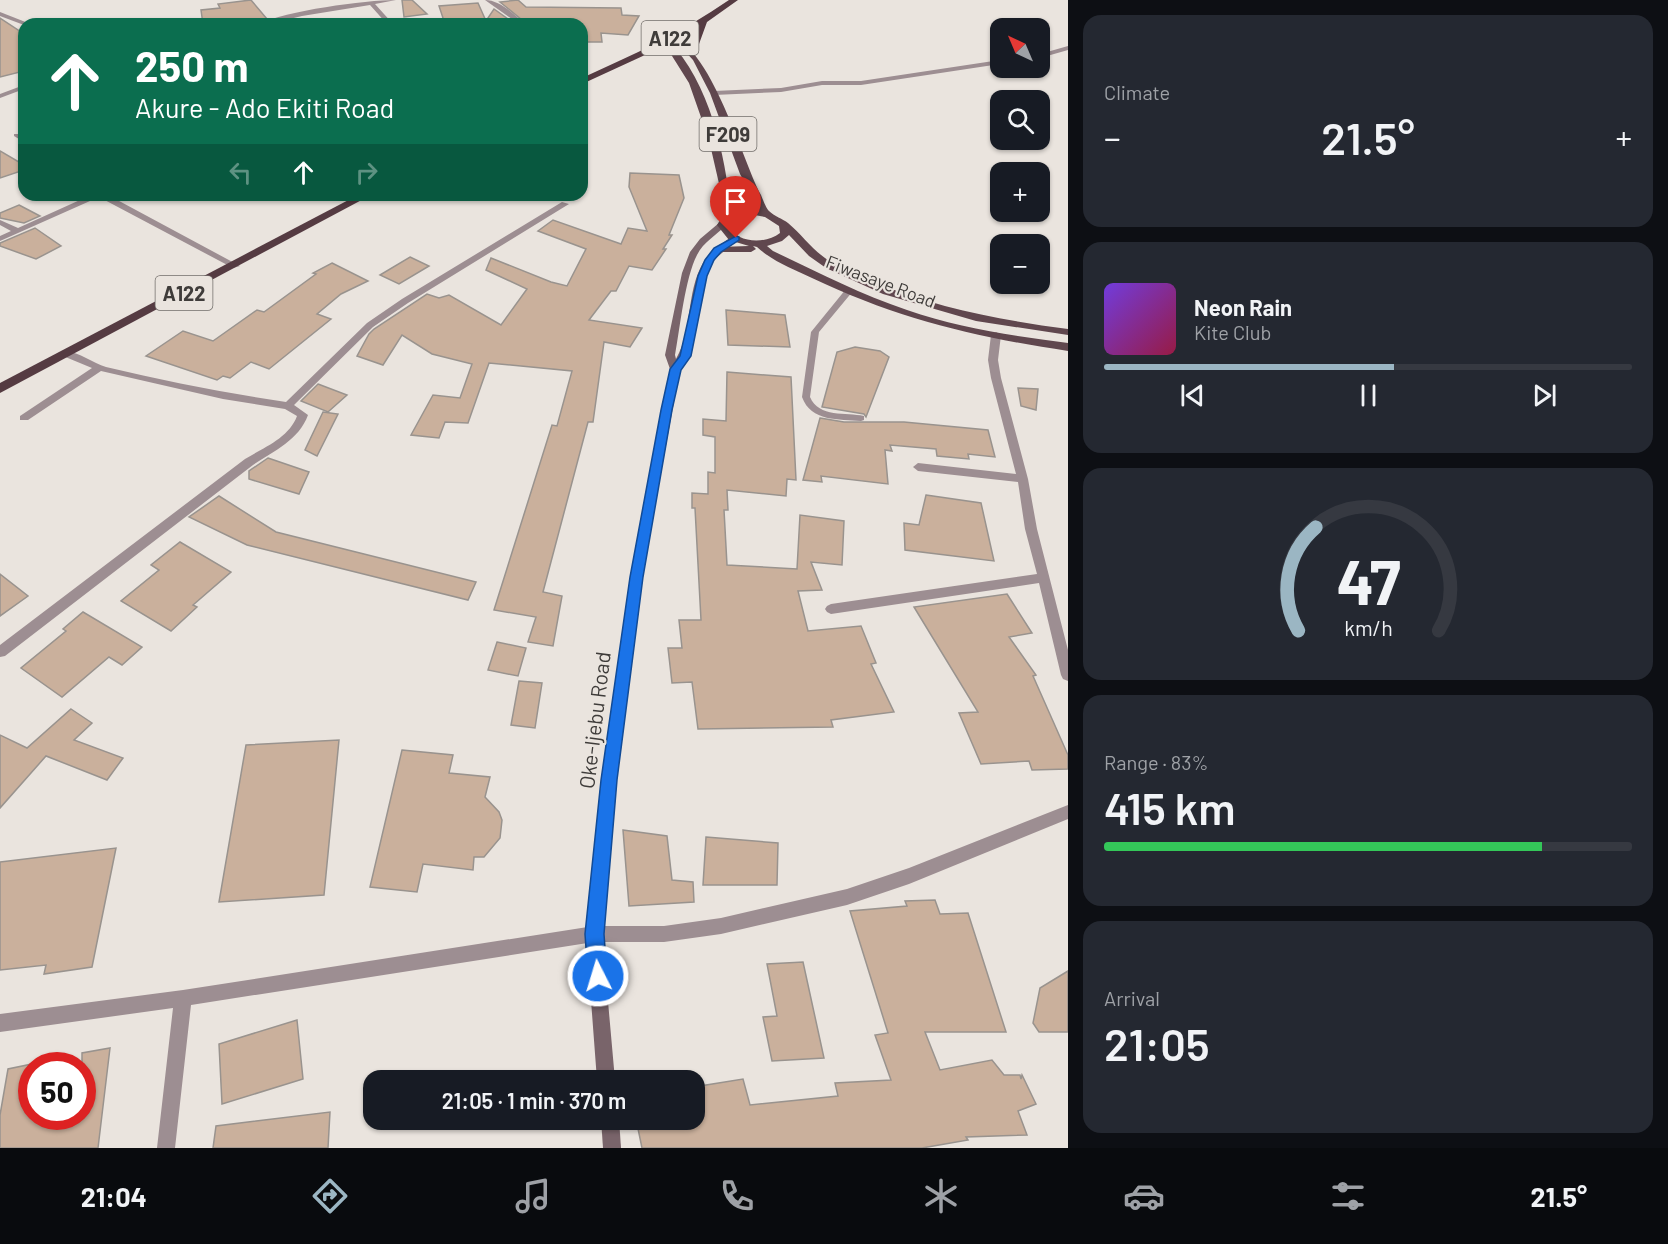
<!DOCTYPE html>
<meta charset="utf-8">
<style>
body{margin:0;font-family:Barlow,sans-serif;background:#242831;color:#f1f3f6;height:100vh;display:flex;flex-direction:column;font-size:22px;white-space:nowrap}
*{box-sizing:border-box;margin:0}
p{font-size:20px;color:#9ea1a6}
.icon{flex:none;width:33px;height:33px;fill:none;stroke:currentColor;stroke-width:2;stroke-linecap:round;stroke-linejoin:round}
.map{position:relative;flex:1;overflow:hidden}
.details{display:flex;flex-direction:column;gap:15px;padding:15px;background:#0d0f14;width:600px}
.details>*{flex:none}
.guide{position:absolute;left:18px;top:18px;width:570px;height:183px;border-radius:18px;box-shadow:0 2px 4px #0004;background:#0b6e4f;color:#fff;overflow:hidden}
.needle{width:39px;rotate:316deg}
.fabs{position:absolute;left:990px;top:18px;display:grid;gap:12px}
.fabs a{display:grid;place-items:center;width:60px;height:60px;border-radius:12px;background:#171b24;box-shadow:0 2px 4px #0004;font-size:30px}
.speed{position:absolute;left:18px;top:1052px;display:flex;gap:12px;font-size:30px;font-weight:700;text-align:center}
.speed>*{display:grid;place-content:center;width:78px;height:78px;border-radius:50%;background:#171b24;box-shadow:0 2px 4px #0004;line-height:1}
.speed .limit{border:9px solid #d22;background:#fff;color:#111}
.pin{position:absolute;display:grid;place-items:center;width:51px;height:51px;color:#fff;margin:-62px -26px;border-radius:50% 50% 50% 0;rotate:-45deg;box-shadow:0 0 6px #0007}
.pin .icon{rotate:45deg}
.me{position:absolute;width:66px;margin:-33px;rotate:355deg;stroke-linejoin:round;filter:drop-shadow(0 0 4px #0008)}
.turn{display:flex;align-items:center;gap:21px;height:126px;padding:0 18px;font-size:27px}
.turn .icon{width:78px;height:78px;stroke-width:2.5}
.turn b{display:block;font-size:42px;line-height:51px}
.lanes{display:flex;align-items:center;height:57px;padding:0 18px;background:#0003;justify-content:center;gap:30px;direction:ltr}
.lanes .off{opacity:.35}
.big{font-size:45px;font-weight:600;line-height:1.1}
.details .widget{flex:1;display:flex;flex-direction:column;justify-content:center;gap:9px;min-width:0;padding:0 21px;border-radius:18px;background:#242831}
.details .dial{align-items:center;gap:0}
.dial svg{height:156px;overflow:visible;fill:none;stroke:#363941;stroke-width:7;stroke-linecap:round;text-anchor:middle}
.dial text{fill:#f1f3f6;stroke:none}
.song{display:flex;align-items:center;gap:18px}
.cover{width:72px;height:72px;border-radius:9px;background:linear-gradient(135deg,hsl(260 70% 55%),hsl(340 70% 35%))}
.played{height:6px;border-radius:3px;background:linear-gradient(90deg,#9bb6c3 55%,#363941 55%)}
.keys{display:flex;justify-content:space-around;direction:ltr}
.heat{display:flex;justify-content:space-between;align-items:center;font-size:33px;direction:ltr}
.charge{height:9px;border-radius:4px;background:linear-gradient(90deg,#34c759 83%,#363941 0)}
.trip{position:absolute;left:363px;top:1070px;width:342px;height:60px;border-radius:18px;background:#171b24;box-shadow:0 2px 4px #0004;font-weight:600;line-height:60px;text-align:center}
.dock{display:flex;height:96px;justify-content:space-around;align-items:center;background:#090b0e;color:#9ea1a6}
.dock .icon{width:42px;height:42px}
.dock .active{color:#9bb6c3}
.dock b{font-size:27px;color:#f1f3f6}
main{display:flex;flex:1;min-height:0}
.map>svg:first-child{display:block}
</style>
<main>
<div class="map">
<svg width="1068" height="1148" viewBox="0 0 1068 1148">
<rect width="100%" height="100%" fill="#eae4de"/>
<!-- building -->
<g fill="#cab09c" stroke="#99938e" stroke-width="1.5">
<path d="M251 0 267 19 237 24H203L201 10 220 8 218 4Z"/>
<path d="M402 0H412L427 14 404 17Z"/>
<path d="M518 0 526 7 621 8 622 15 639 16 628 35 601 33 602 42H582V24H527L500 2Z"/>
<path d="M478 3 486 21 494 9 515 24H445L439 6Z"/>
<path d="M0 18 24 34V71L0 77Z"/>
<path d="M0 151 24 165V170L0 178Z"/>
<path d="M630 173 679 175 684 198 669 235H672L663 249H666L652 270 629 266 616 291H611L589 320 642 328 630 347 604 342 593 422H588L543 592 562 596 553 646 528 642 536 617 494 610 552 425 557 426 572 371 489 363 468 423 445 422 439 438 411 435 433 395 460 398 472 364 432 354 402 335 383 365 357 356 369 334 374 329 427 294 439 298 449 295 501 325 527 289 486 270 491 258 551 282 567 286 586 249 538 231 553 220 621 244 628 228 647 231 629 187Z"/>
<path d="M19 205 40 216 24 223 0 218V213Z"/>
<path d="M35 228 61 246 36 259 0 246V243Z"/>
<path d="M410 257 429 266 399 284 380 275Z"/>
<path d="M332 263 368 281 341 294 317 314 331 319 269 369 251 362 230 378 223 376 217 380 146 356 183 331 213 341 257 310 264 312 316 274 313 273Z"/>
<path d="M726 310 785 315 790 347 728 345Z"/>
<path d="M855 347 880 351 889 357 866 417 864 414 822 407 837 352Z"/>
<path d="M727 372 791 377 796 480 787 479 786 496 727 490 728 510H724L727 565 797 569 800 515 844 521 842 565 811 562 822 590 798 591 808 631 861 626 876 663 871 664 894 712 831 720 833 727 698 729 692 682 672 683 668 648H682L679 620H701L695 508H692V493L708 494V472L715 473V437L703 435V419L726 421Z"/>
<path d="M318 384 347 395 328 412 301 401Z"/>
<path d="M1018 388 1038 389 1036 410 1021 406Z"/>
<path d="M323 412 338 414 317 456 305 450Z"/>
<path d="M820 418 844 422H904L988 430 995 457 968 454 969 459 937 456 936 449 890 445 892 451 885 450 888 484 821 476 822 482 803 480Z"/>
<path d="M268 458 309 472 299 494 249 479V471Z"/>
<path d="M926 495 981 503 994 561 905 550 904 523 919 525Z"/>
<path d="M219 496 276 532 476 582 468 600 247 545 189 517Z"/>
<path d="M180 542 231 572 193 605 197 607 171 631 121 601 159 570 151 565Z"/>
<path d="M0 574 28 596 0 616Z"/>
<path d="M1007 594 1032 633 1009 637 1036 675 1033 676 1068 755V769L1032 770 1029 761 981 764 959 713 978 712 914 607Z"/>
<path d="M83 612 142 647 122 665 109 657 62 697 21 668 66 631 63 629Z"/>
<path d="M497 642 526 648 518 676 488 670Z"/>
<path d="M519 681 542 683 535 728 511 725Z"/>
<path d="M71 709 92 723 74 740 123 758 107 780 46 756 0 808V735L27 748Z"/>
<path d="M339 740 324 895 219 902 246 745Z"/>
<path d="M402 750 453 755 449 773 490 777 485 797 499 812 502 820 500 838 484 857H474L473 870 423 864 417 892 370 887Z"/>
<path d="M623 830 667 836 672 880 693 882 694 902 629 906Z"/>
<path d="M706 837 778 843 777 885H703Z"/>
<path d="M116 848 92 967 44 974 46 965 0 970V862Z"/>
<path d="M935 900 940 914 968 913 1006 1032H925L940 1070 992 1060 1004 1075H1020L1021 1079 1022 1075 1036 1104 1018 1111 1027 1135 966 1137 968 1140 922 1148H642L636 1119H694V1087L743 1079 750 1105 838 1096 835 1083 891 1080 875 1035 888 1033 850 911 907 906 905 901Z"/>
<path d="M803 962 824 1058 772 1061 763 1017 777 1016 767 964Z"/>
<path d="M1068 971V1032H1039L1033 1023 1040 988Z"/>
<path d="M297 1020 303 1079 222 1104 219 1044Z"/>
<path d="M110 1048 98 1148H0V1115L8 1069 32 1064V1116H82V1053Z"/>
<path d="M330 1112 328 1148H213L216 1126Z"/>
</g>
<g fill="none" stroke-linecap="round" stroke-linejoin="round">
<!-- service -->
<path fill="#9d8e92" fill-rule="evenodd" d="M846 289 853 291 819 332 810 397C819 418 846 412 864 416V420L861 421C839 419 811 422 802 397L811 332Z"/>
<!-- minor -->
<g fill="#9d8e92" fill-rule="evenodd">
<path d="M396 0 375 4 393 24H387L370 5 302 16 269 24H259C285 11 365 0 396 0Z"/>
<path d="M485 0C500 0 515 15 525 24H519Z"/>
<path d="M0 12 28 23 29 24 24 25 0 16Z"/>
<path d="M1068 46V50L1040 58V54Z"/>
<path d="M1000 60V64L861 85H822L781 92 714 95 711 93 714 91 781 88 822 81H861Z"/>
<path d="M24 85V89L0 98V94Z"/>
<path d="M14 134H18L24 137V142L14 136Z"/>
<path d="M91 195H108L240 266 233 268 99 197 0 241V236L11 231 0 225V220L18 228Z"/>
<path d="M562 202 569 204 408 303 373 327 294 405 308 415C299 440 274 451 253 465L5 656 0 657V645L245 459C263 448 289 438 297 416L285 409 223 399 101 371 28 420H20V416L92 368 63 356V352C77 350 92 363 106 367 165 381 225 393 286 402L367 323 402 299Z"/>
<path d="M996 332 1001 335 998 360 1001 378 1028 479 1037 529 1068 650V681L1063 679 1061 675 1039 583 831 614 827 612 825 609 827 606 831 604 1037 574 1025 529 1018 482 918 471 913 467 918 463 1016 474 991 378 988 360 991 335Z"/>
<path d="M1068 805V819L909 884 847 905 721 934 664 942H594L191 1005 175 1148H157L173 1008 0 1032V1014L183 990 594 926H664L721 918 847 889 909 868Z"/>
</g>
<!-- secondary -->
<g fill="#79646a" fill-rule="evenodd">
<path d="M719 223 726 225C717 235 703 242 697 255 685 278 680 328 675 355L676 359C694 328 685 286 707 257 714 248 724 242 733 236L740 238 716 258 707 271 703 285 693 343 680 369 642 577 616 780 602 934 615 1080H597L586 934 602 780 630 577 670 369 665 355 682 273 690 252 700 239Z"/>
<path d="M601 1119H619L621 1148H603Z"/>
</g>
<!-- primary -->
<path fill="#60474e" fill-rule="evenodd" d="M658 32C708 31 741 158 761 195 763 200 766 208 769 211 774 216 783 219 788 223 801 234 811 248 825 258 839 269 857 275 874 282 936 308 1001 320 1068 329V335L976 321 883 294 826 268 809 256 789 235 782 241 767 246 773 251C817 272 860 294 907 310 959 328 1014 336 1068 343V351C975 337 898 319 812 278 793 269 772 261 757 247L753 246 756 249 751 252H714L713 250 718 247 749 246 729 240 717 225 722 217 720 188 709 140 689 83 662 40H668C710 83 725 154 731 211L759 209 740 174 710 93 693 60 682 48 658 36ZM749 214 765 217 779 226 780 233C764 245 737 243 727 225 732 216 739 215 749 214Z"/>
<!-- trunk -->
<g fill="#553b42" fill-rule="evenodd">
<path d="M729 0H738L707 22 695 55 688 53 697 28 655 51H681V55H645L582 84V78C633 55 683 32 729 0Z"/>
<path d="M358 195H371L0 393V383Z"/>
</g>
</g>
<!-- route -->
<path fill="#1a73e8" stroke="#114b97" stroke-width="1.5" d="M736 236 739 237V240L721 252 714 260 707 276 691 356 681 370 672 410 643 577 617 780 604 934 607 976 604 983 598 986 591 983 588 976 585 934 601 780 630 577 661 410 670 369 680 356 698 276 705 260 714 248Z"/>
<g text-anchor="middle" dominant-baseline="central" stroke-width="4.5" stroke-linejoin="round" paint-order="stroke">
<!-- far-street labels -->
<g font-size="18" fill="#3f3c3a" stroke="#eae4de">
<text transform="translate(881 281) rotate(21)">Fiwasaye Road</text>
</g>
<!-- shield labels -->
<g fill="#eae4de" stroke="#726e6b" stroke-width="1.5">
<rect x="641.5" y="21" width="57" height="34" rx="4.5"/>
<rect x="699.5" y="117" width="57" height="34" rx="4.5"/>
<rect x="155.5" y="276" width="57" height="34" rx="4.5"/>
</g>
<g font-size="20" font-weight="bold" fill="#3f3c3a">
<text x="670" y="38">A122</text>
<text x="728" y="134">F209</text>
<text x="184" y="293">A122</text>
</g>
<!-- street labels -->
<g font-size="21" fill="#3f3c3a" stroke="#eae4de">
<text transform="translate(594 720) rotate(-83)">Oke-Ijebu Road</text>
</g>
</g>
</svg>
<div class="fabs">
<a><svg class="needle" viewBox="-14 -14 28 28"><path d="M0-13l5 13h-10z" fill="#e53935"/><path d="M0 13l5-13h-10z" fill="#9ea1a6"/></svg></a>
<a><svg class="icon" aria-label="search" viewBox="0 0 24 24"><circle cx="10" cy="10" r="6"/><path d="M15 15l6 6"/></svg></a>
<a>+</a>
<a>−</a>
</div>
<div class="speed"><div class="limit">50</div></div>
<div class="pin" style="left:736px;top:238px;background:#d93025"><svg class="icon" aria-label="arrive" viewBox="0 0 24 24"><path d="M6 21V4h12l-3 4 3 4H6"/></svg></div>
<svg class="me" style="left:598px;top:976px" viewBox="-20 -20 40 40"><circle r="17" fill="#1a73e8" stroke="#fff" stroke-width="3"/><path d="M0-11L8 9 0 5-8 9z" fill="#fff"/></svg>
<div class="trip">21:05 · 1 min · 370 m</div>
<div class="guide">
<div class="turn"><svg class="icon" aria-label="ahead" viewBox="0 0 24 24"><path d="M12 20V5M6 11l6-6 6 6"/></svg><div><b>250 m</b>Akure - Ado Ekiti Road</div></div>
<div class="lanes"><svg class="icon off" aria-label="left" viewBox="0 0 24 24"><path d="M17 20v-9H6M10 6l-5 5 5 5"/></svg><svg class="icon" aria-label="ahead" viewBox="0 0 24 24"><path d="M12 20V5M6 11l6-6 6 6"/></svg><svg class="icon off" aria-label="right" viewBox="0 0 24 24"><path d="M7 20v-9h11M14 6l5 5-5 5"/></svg></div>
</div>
</div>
<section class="details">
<div class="widget"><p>Climate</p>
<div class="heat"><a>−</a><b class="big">21.5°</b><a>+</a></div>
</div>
<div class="widget">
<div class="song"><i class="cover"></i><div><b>Neon Rain</b><p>Kite Club</p></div></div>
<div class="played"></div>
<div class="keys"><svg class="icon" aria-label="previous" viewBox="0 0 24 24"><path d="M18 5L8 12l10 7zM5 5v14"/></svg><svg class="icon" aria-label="pause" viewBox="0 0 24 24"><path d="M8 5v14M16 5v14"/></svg><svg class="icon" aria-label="next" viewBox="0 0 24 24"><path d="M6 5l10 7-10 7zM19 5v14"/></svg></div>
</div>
<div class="widget dial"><svg viewBox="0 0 100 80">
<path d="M14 69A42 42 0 1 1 86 69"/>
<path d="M14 69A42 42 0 0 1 23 16" stroke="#9bb6c3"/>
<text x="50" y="56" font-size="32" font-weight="700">47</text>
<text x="50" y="72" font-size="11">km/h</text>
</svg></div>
<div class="widget"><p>Range · 83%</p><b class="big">415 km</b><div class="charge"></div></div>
<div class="widget"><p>Arrival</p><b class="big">21:05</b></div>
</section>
</main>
<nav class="dock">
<b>21:04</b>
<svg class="icon active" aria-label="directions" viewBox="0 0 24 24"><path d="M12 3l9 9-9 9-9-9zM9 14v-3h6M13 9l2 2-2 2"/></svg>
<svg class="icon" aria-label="music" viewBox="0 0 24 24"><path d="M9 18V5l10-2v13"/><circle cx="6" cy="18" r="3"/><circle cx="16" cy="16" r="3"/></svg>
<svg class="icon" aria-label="phone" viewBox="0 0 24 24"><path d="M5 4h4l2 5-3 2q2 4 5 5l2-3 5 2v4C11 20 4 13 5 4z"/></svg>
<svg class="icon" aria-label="climate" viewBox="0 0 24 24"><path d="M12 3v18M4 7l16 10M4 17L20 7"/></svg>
<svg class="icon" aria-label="car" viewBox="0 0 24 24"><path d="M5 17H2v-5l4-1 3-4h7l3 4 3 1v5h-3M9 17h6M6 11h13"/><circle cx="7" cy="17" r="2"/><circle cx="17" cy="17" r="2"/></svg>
<svg class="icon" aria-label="filters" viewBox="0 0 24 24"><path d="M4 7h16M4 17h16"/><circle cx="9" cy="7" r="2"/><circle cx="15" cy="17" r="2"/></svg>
<b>21.5°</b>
</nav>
